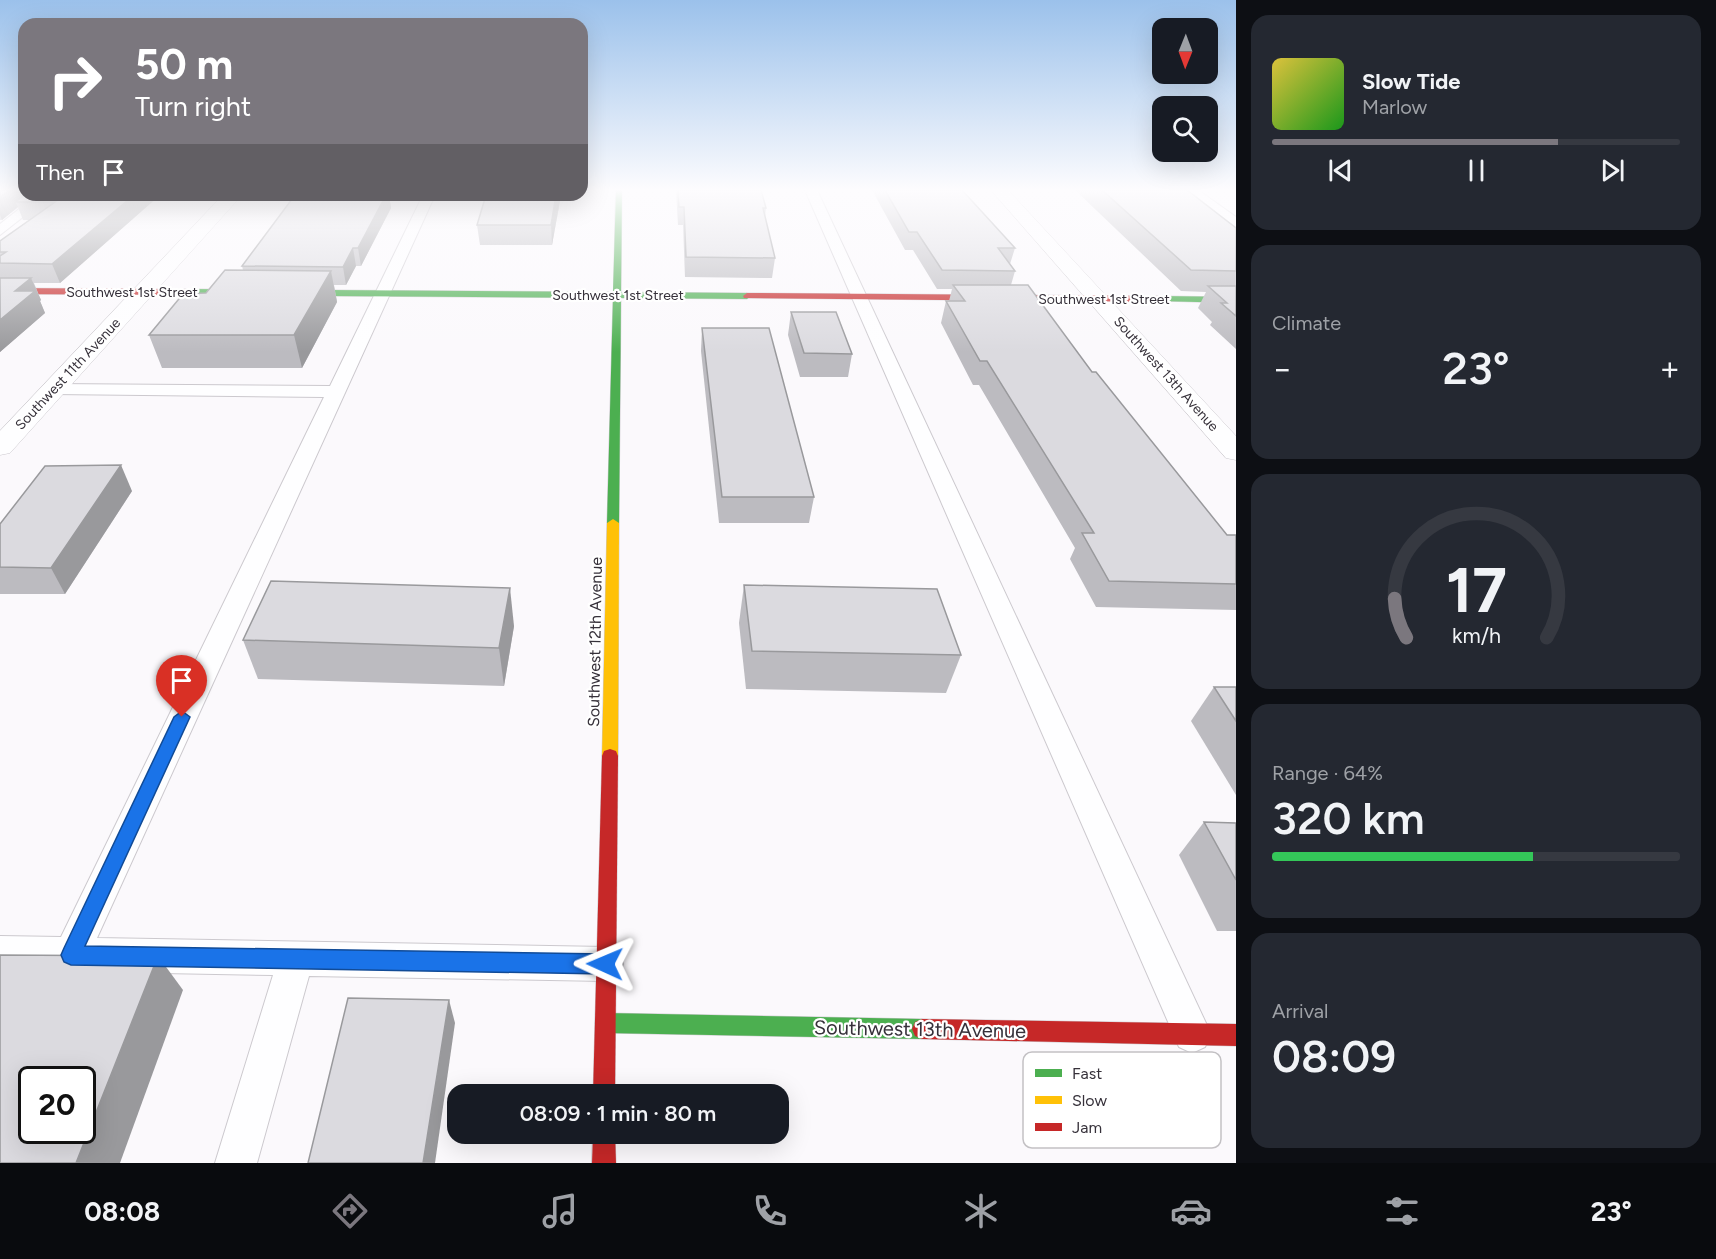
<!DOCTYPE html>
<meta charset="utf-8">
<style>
body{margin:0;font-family:Figtree,sans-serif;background:#242831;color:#f1f3f6;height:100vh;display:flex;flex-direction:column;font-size:22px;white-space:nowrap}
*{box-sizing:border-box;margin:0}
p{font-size:20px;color:#9ea1a6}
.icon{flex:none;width:33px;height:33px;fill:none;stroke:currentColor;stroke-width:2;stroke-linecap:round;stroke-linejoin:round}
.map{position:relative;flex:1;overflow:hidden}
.side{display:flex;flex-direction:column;gap:15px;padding:15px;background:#0d0f14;width:480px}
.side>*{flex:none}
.guide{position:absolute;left:18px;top:18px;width:570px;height:183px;border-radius:18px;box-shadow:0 6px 24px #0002;background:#7b777e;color:#fff;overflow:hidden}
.needle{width:39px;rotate:181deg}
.buttons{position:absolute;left:1152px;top:18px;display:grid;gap:12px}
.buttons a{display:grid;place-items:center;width:66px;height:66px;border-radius:12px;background:#171b24;box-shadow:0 6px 24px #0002;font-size:30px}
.speed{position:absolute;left:18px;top:1066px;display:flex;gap:12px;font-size:30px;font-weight:700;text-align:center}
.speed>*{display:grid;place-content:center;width:78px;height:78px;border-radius:50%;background:#171b24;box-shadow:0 6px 24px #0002;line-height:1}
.speed .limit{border:3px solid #111;border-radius:9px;background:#fff;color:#111}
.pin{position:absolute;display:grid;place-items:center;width:51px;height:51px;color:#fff;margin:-62px -26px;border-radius:50% 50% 50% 0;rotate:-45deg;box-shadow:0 0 6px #0007}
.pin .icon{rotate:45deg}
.me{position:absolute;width:66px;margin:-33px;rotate:271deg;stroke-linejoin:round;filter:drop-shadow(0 0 4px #0008)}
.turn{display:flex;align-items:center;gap:21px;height:126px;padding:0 18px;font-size:27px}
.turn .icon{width:78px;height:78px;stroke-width:2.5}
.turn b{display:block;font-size:42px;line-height:51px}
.then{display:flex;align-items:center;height:57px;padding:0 18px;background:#0003;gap:12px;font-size:22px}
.big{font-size:45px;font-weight:600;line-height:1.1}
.side .tile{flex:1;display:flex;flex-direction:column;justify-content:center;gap:9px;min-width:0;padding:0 21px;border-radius:18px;background:#242831}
.side .dial{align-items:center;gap:0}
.dial svg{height:156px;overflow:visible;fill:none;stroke:#363941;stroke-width:7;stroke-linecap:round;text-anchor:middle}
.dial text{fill:#f1f3f6;stroke:none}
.song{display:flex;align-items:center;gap:18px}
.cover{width:72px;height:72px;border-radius:9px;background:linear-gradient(135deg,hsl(50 70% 55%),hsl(120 70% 35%))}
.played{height:6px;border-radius:3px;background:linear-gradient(90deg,#7b777e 70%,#363941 70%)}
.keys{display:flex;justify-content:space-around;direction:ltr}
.heat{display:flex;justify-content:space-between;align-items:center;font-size:33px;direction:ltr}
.charge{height:9px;border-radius:4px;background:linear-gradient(90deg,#34c759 64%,#363941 0)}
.trip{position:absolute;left:447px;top:1084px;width:342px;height:60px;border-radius:18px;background:#171b24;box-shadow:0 6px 24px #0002;font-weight:600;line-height:60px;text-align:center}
.dock{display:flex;height:96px;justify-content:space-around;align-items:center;background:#090b0e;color:#9ea1a6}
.dock .icon{width:42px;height:42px}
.dock .current{color:#7b777e}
.dock b{font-size:27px;color:#f1f3f6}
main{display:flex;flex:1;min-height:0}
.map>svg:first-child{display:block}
</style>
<main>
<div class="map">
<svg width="1236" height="1163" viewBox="0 0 1236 1163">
<rect width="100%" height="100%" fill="#fbf9fc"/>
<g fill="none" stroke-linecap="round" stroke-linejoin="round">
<defs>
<g id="lane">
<path d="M805 190H817L1205 1021 1211 1034 1205 1047 1192 1053 1179 1047Z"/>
<path d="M1185 190H1198L1236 217V227Z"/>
<path d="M37 195H51L0 235V224Z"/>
<path d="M423 195H435L97 938 605 947 618 952 623 964 618 976 605 981 309 976 257 1163H215L273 975 0 970V936L61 937 324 397 53 394 44 389 53 384 330 386Z"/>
</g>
<g id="street">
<path d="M991 190H1008L1236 436V460L1226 458Z"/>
<path d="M223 195H242L10 453 0 455V431Z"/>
</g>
<g id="fast">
<path d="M616 190H622L621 292 747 293 751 296 747 299 621 298 619 523 613 527 607 523 613 298 186 295 182 292 186 289 613 292Z"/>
<path d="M1161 296 1236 297V303L1158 301 1157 299Z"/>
<path d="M605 1013 922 1019 929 1022 932 1029 929 1036 922 1039 605 1033 598 1030 595 1023 598 1016Z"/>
</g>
<path id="slow" d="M613 519 619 523 618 756 616 761 610 763 604 761 602 756 607 523Z"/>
<g id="jam">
<path d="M0 288 186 289 190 292 186 295 0 294Z"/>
<path d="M747 293 1161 296 1165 299 1161 302 744 298 743 296Z"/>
<path d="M610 749 616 751 618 756 615 1095H593L602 756 604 751Z"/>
<path d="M922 1019 1236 1024V1046L922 1039 915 1036 912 1029 915 1022Z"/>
<path d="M593 1134H615L616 1163H592Z"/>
</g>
</defs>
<!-- lane casing -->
<use href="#lane" stroke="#ccc9ce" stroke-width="2"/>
<!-- street casing -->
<use href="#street" stroke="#ccc9ce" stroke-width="1"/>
<!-- fast casing -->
<use href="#fast" stroke="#ccc9ce" stroke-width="1"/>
<!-- slow casing -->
<use href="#slow" stroke="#ccc9ce" stroke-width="1"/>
<!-- jam casing -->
<use href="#jam" stroke="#ccc9ce" stroke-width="1"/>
<!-- lane -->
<use href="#lane" fill="#fefeff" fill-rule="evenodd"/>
<!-- street -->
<use href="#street" fill="#fefeff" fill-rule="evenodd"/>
<!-- fast -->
<use href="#fast" fill="#4caf50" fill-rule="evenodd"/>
<!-- slow -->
<use href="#slow" fill="#ffc107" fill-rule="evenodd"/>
<!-- jam -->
<use href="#jam" fill="#c62828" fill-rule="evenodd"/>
</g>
<!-- wall -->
<g fill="#bcbbc0">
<path d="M0 190 24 195H160L60 283H34L41 300 40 301 45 313 0 352V241L30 220H23L18 207 2 220H0Z"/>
<path d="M676 190H761L766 208 765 217 775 258 772 278 685 277 683 225H678Z"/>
<path d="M872 190H962L1015 248 1010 264 1015 271 1011 285 1092 372 1227 535H1236V610L1096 607 1070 559 1075 548 979 385H973L941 323 946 301H949L952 289H937L913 250H905Z"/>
<path d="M1075 190H1187L1236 228V349L1210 325 1212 322 1198 308 1206 292 1181 291Z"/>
<path d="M295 195H389L391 208 361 266H356L346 285H334L337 302 302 368H162L149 335 206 293 243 270 242 266Z"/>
<path d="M486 195H561L552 245H480L477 225Z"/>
<path d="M791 312 852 354 848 377H800L788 335Z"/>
<path d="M702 328 814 497 809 523H719L701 351Z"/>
<path d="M132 491 65 594H0V524Z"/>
<path d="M744 585 961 655 946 693 746 689 739 623Z"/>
<path d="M514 626 504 686 258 679 243 640Z"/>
<path d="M1214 687H1236V795L1191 721Z"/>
<path d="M1204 822 1236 823V931H1217L1179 855Z"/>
</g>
<!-- shaded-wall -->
<g fill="#99999c">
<path d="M10 190H24V195L15 202 18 207 2 220 0 215V197Z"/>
<path d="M134 195H160L60 283 52 264Z"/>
<path d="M386 195H389L391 208 361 266 358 248Z"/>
<path d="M556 195H561L552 245 551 225Z"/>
<path d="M353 248 356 266 346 285 343 267Z"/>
<path d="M331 271 337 302 302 368 294 335Z"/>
<path d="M31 278 41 300 40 301 45 313 0 352V320L15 291Z"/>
<path d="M121 465 132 491 65 594 51 568Z"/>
<path d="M510 588 514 626 504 686 499 648Z"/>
<path d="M158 956 183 990 120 1163H76Z"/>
<path d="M449 1000 455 1023 435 1163H423Z"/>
</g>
<!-- building -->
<g fill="#dbdadf" stroke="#99999c" stroke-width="1.5" fill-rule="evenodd">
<path d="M0 190H10L0 197Z"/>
<path d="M678 190H761L766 208H763L775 258 686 257 684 207H679Z"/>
<path d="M885 190H962L1015 248H998L1015 271 942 270 917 232H909Z"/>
<path d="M1102 190H1187L1236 228V271L1191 270Z"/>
<path d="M25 195H134L52 264 0 263V256L6 252H0V241L55 202H15Z"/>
<path d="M295 195H386L358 248H353L343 267 242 266Z"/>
<path d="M486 195H556L551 225H477Z"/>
<path d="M225 270 331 271 294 335H149L183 294 206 293Z"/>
<path d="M0 278H31L15 291H35L0 320Z"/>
<path d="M953 285H1028L1092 372H1096L1227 535H1236V584L1109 581 1082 533H1094L987 361H980L946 301H965Z"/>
<path d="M1208 286H1236V316L1221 303H1227Z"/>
<path d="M791 312H836L852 354 804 353Z"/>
<path d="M702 328H769L814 497H722Z"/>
<path d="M121 465 51 568 0 567V524L45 466Z"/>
<path d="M271 581 510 588 499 648 243 640Z"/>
<path d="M744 585 937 589 961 655 752 651Z"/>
<path d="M1214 687H1236V721Z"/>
<path d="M1204 822 1236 823V880Z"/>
<path d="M0 955 158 956 76 1163H0ZM32 1080H82V1131H32Z"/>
<path d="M348 998 449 1000 423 1163H308Z"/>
</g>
<!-- sky -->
<linearGradient id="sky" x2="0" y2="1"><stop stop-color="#9bc1eb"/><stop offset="0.54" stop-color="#fdfcfe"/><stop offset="1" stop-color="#fdfcfe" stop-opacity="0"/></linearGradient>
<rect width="1236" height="352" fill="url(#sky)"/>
<!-- route -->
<path fill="#1a73e8" stroke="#114b97" stroke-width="1.5" d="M182 711 190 717 85 946 605 954 612 957 615 964 612 971 605 974 71 965 64 962 61 955 64 948 174 717Z"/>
<g text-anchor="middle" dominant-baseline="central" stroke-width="4.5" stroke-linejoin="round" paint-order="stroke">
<!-- far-street labels -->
<g font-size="14" fill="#36313a" stroke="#fff">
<text x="132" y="292">Southwest 1st Street</text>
<text x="618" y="295">Southwest 1st Street</text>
<text x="1104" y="299">Southwest 1st Street</text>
<text transform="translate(68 374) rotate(-47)">Southwest 11th Avenue</text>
<text transform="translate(1166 374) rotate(48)">Southwest 13th Avenue</text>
</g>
<!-- street labels -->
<g font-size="16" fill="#36313a" stroke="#fff">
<text transform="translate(595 642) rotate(-89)">Southwest 12th Avenue</text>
</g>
<!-- near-street labels -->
<g font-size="20" fill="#36313a" stroke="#fff">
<text transform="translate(920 1029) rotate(1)">Southwest 13th Avenue</text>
</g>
</g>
<!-- legend -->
<rect x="1023" y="1052" width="198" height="96" rx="9" fill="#fff" stroke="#c3c1c4" stroke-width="1.5"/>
<rect x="1035" y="1069" width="27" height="8" fill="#4caf50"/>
<rect x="1035" y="1096" width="27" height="8" fill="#ffc107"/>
<rect x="1035" y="1123" width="27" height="8" fill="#c62828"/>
<g font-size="16" fill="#36313a">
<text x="1072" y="1079">Fast</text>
<text x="1072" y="1106">Slow</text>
<text x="1072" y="1133">Jam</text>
</g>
</svg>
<div class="buttons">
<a><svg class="needle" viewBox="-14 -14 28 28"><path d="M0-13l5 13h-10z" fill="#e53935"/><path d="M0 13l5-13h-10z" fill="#9ea1a6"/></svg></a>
<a><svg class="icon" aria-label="search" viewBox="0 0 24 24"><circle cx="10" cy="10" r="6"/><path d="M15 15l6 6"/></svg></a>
</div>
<div class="speed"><div class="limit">20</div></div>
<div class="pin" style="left:182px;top:717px;background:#d93025"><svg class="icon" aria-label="arrive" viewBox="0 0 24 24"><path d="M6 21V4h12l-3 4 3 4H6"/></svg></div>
<svg class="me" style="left:605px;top:964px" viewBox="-20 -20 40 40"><path d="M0-17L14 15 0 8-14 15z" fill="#1a73e8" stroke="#fff" stroke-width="4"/></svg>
<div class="trip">08:09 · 1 min · 80 m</div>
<div class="guide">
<div class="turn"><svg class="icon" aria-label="right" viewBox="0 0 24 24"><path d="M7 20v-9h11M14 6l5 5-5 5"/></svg><div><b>50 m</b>Turn right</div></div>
<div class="then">Then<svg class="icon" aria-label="arrive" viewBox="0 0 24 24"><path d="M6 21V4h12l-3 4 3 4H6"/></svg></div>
</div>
</div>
<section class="side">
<div class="tile">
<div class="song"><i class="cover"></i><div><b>Slow Tide</b><p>Marlow</p></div></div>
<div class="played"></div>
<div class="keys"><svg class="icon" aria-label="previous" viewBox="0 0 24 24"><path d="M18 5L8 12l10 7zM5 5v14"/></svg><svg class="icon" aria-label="pause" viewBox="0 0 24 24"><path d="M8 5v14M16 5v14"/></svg><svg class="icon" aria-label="next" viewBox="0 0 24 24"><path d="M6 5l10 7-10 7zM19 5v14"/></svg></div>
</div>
<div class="tile"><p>Climate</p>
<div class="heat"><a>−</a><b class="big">23°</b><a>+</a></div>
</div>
<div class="tile dial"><svg viewBox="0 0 100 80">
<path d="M14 69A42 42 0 1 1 86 69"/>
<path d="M14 69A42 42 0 0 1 8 49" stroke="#7b777e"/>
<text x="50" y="56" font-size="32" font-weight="700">17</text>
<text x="50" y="72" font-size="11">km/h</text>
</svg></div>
<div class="tile"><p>Range · 64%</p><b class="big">320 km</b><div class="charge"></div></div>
<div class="tile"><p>Arrival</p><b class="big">08:09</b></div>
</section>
</main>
<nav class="dock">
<b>08:08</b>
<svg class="icon current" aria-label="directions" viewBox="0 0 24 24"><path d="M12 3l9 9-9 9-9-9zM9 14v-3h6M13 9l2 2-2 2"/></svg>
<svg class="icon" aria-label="music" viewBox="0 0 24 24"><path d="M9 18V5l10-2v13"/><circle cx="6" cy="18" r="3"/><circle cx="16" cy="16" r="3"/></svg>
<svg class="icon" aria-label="phone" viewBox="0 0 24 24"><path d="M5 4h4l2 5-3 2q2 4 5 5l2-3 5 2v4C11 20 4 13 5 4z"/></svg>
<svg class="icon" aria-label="climate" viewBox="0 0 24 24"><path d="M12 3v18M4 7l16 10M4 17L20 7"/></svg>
<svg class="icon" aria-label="car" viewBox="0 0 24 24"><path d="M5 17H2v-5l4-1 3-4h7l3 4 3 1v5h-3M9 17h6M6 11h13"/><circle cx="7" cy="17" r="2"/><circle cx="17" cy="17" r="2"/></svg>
<svg class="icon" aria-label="filters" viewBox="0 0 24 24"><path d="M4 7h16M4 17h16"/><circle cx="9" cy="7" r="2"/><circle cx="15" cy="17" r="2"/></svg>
<b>23°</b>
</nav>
